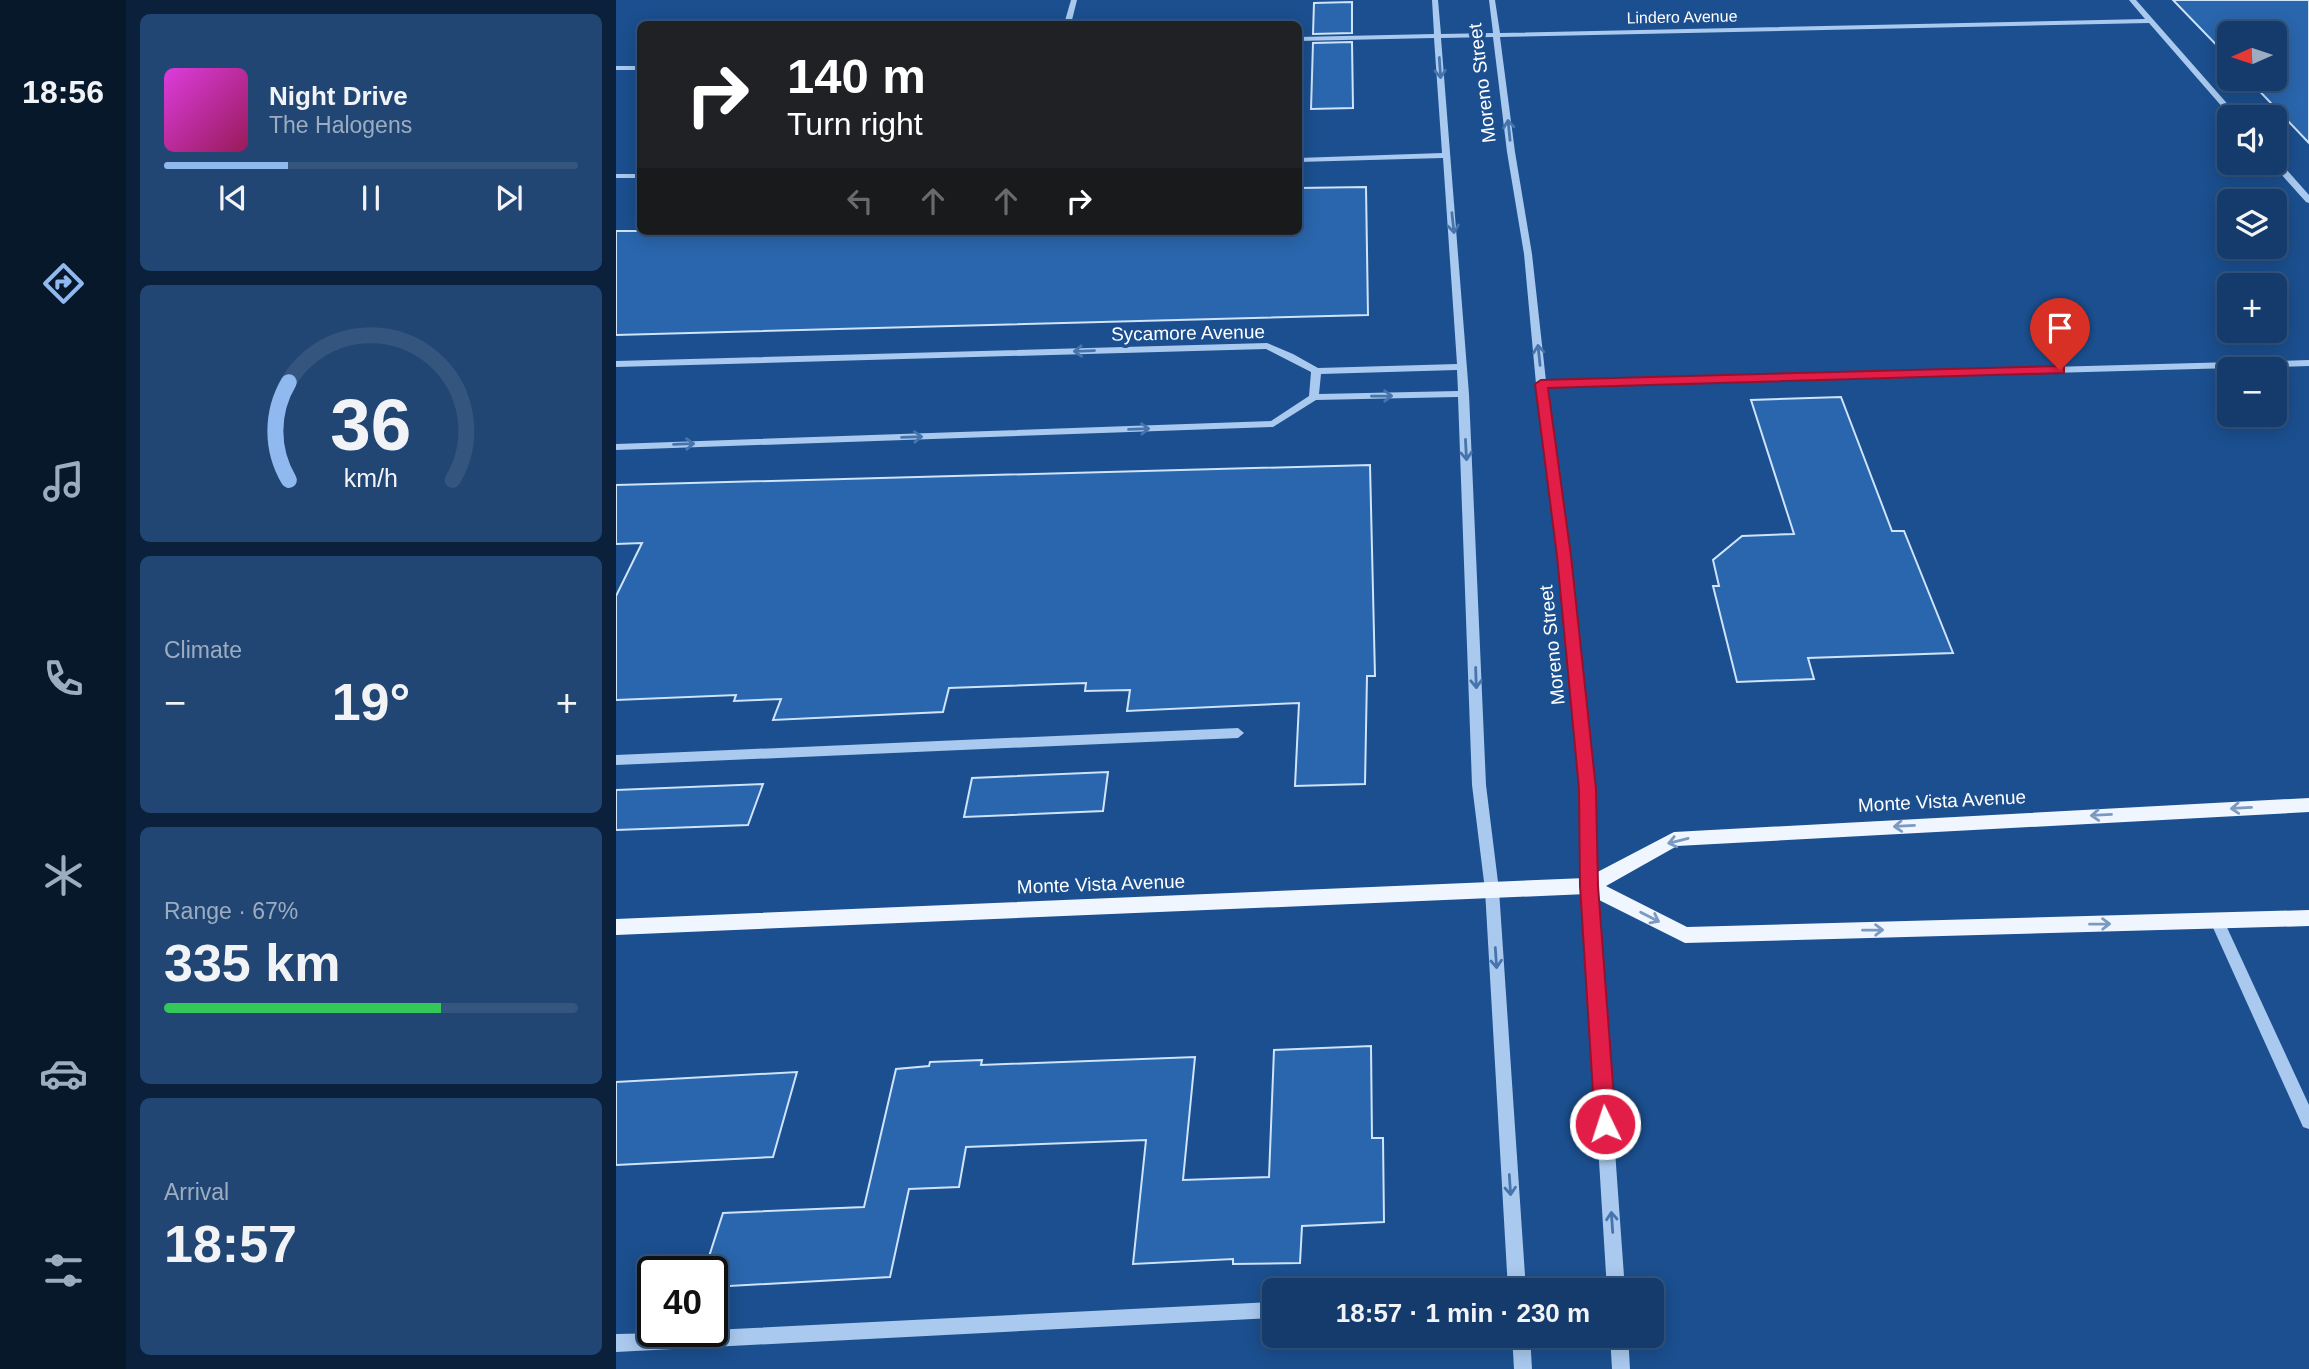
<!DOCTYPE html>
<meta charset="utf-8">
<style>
body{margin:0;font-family:Helvetica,sans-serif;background:#214673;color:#f1f3f6;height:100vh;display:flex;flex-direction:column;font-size:26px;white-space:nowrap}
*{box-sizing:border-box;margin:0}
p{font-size:23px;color:#9dadc1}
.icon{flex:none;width:38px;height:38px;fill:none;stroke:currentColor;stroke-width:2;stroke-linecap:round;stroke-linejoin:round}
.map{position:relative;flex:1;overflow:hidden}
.side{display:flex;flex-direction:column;gap:14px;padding:14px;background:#0b203b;width:490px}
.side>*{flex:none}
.top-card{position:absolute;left:21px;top:21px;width:665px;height:214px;border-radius:10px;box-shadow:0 4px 18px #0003,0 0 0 2px #33557e;background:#202124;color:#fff;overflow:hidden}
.needle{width:46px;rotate:267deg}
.tools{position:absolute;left:1601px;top:21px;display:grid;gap:14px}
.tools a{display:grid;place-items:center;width:70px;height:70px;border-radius:10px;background:#143b6b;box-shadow:0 4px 18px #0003,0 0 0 2px #33557e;font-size:35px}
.speed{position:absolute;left:21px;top:1256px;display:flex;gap:14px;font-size:35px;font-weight:700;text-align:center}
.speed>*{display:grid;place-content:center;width:91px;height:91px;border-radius:50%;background:#143b6b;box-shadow:0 4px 18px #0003,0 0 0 2px #33557e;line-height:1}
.speed .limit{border:4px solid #111;border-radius:10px;background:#fff;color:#111}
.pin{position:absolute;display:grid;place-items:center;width:60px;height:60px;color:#fff;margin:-72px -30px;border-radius:50% 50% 50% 0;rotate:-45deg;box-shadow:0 0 7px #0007}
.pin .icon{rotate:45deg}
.me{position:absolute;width:77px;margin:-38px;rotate:356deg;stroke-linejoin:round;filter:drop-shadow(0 0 5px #0008)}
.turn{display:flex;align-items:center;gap:24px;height:147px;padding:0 35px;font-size:32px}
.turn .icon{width:91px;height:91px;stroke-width:2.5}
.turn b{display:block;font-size:49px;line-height:60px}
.lanes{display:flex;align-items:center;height:66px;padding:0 35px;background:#0003;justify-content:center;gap:35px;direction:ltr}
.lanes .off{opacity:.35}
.big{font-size:52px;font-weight:700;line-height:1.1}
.side .card{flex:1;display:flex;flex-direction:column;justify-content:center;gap:10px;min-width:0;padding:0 24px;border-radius:10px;background:#214673}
.side .dial{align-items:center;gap:0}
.dial svg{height:182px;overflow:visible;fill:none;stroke:#33557e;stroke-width:7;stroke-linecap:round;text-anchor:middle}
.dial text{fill:#f1f3f6;stroke:none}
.song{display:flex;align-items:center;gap:21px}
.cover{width:84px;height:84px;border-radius:10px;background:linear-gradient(135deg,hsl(300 70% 55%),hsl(330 70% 35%))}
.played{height:7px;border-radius:4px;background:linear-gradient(90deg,#90b9f0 30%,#33557e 30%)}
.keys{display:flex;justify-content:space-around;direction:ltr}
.heat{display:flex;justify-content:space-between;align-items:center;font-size:38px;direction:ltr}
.charge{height:10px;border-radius:5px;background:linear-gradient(90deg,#34c759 67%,#33557e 0)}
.trip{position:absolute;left:646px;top:1278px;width:402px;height:70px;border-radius:10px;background:#143b6b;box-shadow:0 4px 18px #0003,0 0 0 2px #33557e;font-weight:700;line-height:70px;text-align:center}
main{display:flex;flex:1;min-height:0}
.dock{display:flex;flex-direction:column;width:126px;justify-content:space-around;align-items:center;background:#08182b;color:#9dadc1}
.dock .icon{width:49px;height:49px}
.dock .current{color:#90b9f0}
.dock b{font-size:32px;color:#f1f3f6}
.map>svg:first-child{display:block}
</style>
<main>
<nav class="dock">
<b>18:56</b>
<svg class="icon current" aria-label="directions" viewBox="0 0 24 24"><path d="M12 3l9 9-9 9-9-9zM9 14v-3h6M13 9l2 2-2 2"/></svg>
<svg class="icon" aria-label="music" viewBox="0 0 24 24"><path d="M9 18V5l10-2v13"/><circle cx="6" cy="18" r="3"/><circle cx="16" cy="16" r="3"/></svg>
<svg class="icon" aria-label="phone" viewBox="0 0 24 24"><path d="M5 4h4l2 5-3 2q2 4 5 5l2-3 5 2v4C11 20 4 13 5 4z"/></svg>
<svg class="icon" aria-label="climate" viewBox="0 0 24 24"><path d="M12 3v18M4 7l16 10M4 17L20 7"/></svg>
<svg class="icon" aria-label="car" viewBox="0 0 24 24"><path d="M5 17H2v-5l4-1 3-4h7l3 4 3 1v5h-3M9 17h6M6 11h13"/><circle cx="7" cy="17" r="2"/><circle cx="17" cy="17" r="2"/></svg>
<svg class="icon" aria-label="filters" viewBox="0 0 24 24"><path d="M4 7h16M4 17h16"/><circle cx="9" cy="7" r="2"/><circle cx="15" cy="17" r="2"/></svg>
</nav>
<section class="side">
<div class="card">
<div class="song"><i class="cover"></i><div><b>Night Drive</b><p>The Halogens</p></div></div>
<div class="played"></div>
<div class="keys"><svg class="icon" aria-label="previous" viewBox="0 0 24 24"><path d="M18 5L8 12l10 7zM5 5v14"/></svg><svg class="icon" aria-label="pause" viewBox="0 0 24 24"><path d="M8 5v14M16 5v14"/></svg><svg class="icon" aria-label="next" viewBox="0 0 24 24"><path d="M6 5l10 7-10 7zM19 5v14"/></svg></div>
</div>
<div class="card dial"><svg viewBox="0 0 100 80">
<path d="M14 69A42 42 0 1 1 86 69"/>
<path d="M14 69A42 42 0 0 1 14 26" stroke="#90b9f0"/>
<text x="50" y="56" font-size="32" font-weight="700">36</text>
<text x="50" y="72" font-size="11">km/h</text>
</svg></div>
<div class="card"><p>Climate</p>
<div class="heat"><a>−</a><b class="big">19°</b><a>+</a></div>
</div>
<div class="card"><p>Range · 67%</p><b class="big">335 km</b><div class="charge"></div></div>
<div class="card"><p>Arrival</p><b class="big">18:57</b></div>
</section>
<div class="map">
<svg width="1693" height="1369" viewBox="0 0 1693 1369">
<rect width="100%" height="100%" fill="#1b4f8f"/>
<!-- building -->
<g fill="#2a66ad" stroke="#cfe3fa" stroke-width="2">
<path d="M1557 0H1693V143L1632 79H1659V33H1614V59Z"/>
<path d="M736 2V33L697 34 698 3Z"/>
<path d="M736 42 737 108 695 109 697 43Z"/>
<path d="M750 187 752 315 0 335V231H682V188Z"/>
<path d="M1225 397 1276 531H1288L1337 653 1192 658 1198 679 1121 682 1097 586H1103L1097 560 1126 536 1178 534 1135 400Z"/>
<path d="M754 465 759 676H751L749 784 679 786 683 703 511 711 514 690 469 691 470 683 333 688 327 712 157 720 165 699 118 701 120 695 0 700V596L26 543 0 544V485Z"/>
<path d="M492 772 487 811 348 817 356 778Z"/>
<path d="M147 784 132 825 0 830V790Z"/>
<path d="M755 1046 756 1138H767L768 1222 686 1226 684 1263 617 1264V1259L517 1264 530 1140 350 1147 343 1187 293 1189 274 1277 96 1287V1272H88L107 1213 248 1207 280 1069 313 1066 314 1062 366 1060 365 1065 579 1057 567 1180 653 1177 658 1050Z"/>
<path d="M181 1072 157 1157 0 1165V1082Z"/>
</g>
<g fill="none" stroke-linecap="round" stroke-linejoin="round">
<!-- minor -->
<g fill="#a9c9ee" fill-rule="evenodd">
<path d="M455 0H461L455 24H448Z"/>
<path d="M816 0H822L825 34 877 33 873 0H879L884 33 1529 19 1513 0H1520L1623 117H1615L1533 23 884 37 899 152 916 254 930 381 1693 360V366L930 387 954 556 978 789 980 886 1009 1290H991L966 886 964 789 942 556 920 384 908 254 891 152 877 37 825 38 853 394 870 785 883 890 910 1290H892L869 890 856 785 842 397 700 400 657 427 0 450V444L655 421 693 396 695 372 650 349 0 367V361L651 343 677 354 702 368 841 364 827 158 682 162V158L826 153 818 38 682 41V37L818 34ZM841 370 842 391 703 394 705 374Z"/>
<rect x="0" y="66" width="24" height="4"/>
<path d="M1659 160H1662L1693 195V203L1690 202 1656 164 1659 163Z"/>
<rect x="0" y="174" width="24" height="4"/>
<path d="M622 728 628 733 622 738 0 765V755Z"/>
<path d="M1601 915 1606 917 1608 921 1693 1105V1129L1687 1127 1594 921 1596 917Z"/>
<path d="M658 1302V1318L0 1352V1334L96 1332V1330Z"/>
<path d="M896 1335H914L916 1369H898Z"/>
<path d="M994 1335H1012L1014 1369H996Z"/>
</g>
<!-- major -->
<path fill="#f0f6ff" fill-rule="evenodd" d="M1693 798V812L1061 846 990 886 1071 927 1693 910V926L1069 943 971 894 0 935V919L970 878 1058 832Z"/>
</g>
<!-- one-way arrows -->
<defs><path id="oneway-shaft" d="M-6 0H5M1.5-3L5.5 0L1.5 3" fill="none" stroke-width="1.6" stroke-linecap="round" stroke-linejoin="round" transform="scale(1.75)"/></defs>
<g stroke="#4674ac">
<use href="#oneway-shaft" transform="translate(824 68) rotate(86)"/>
<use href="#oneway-shaft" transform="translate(893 130) rotate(-96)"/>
<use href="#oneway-shaft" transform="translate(837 223) rotate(84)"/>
<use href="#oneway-shaft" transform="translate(468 351) rotate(178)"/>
<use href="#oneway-shaft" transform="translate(923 355) rotate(-96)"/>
<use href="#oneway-shaft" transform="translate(766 396) rotate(-1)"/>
<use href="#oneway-shaft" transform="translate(523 429) rotate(-2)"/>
<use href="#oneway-shaft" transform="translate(296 437) rotate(-2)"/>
<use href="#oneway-shaft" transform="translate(68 444) rotate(-2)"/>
<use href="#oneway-shaft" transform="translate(850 450) rotate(87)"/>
<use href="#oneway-shaft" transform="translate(860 678) rotate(88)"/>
<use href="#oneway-shaft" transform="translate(880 958) rotate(86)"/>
<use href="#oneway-shaft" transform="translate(894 1185) rotate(86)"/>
<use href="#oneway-shaft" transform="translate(996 1222) rotate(-94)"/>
</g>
<g stroke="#7b9ac1">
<use href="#oneway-shaft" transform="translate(1625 808) rotate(177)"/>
<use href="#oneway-shaft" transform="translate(1485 815) rotate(177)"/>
<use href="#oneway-shaft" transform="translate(1288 826) rotate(177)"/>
<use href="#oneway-shaft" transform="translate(1062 841) rotate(166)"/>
<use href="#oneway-shaft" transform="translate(1034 917) rotate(27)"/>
<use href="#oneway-shaft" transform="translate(1484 924) rotate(-1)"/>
<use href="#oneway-shaft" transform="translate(1257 930) rotate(-1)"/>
</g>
<!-- route -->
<path fill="#e11d48" stroke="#92132f" stroke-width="2" d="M1444 366 1448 367V373L932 388 955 556 980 789 982 886 1000 1124 997 1131 989 1133 982 1131 979 1124 964 886 963 789 941 556 919 384 925 380Z"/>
<g text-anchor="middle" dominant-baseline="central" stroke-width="7" stroke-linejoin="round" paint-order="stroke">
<!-- far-street labels -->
<g font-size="16" fill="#fff" stroke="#1b4f8f">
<text transform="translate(1066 17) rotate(-1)">Lindero Avenue</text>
</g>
<!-- street labels -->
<g font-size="19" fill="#fff" stroke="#1b4f8f">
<text transform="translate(866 83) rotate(-97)">Moreno Street</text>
<text transform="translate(572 333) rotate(-1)">Sycamore Avenue</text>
<text transform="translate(936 645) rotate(-96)">Moreno Street</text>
<text transform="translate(1326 801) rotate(-3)">Monte Vista Avenue</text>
<text transform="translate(485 884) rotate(-2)">Monte Vista Avenue</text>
</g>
</g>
</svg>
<div class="tools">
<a><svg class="needle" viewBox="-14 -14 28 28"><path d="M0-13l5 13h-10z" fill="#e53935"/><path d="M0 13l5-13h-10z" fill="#9dadc1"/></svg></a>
<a><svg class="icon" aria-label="sound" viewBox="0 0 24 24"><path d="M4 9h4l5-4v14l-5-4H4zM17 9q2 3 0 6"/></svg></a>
<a><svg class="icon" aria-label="layers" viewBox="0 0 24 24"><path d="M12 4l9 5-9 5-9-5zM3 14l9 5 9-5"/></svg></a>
<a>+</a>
<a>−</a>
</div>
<div class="speed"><div class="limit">40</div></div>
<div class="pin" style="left:1444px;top:370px;background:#d93025"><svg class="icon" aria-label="arrive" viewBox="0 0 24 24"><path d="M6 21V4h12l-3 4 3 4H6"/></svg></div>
<svg class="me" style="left:989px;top:1124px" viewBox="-20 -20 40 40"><circle r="17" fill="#e11d48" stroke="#fff" stroke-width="3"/><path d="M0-11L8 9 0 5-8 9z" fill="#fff"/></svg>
<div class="trip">18:57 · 1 min · 230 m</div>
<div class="top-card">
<div class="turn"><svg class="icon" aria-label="right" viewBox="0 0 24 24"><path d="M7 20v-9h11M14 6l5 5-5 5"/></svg><div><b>140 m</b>Turn right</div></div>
<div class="lanes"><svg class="icon off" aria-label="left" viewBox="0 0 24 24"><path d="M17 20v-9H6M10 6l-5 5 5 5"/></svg><svg class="icon off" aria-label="ahead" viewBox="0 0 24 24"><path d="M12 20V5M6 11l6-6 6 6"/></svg><svg class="icon off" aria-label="ahead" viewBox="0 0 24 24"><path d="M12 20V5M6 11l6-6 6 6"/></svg><svg class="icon" aria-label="right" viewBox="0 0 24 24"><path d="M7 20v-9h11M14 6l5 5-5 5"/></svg></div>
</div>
</div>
</main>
